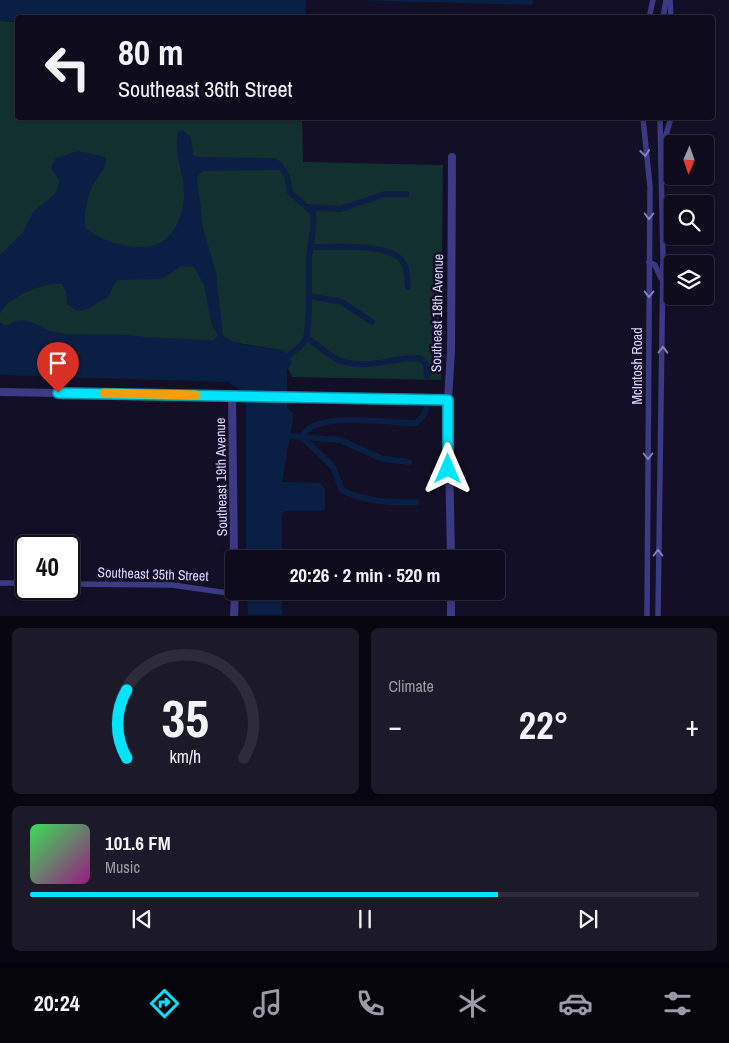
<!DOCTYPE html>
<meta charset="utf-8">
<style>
body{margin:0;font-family:"Archivo Narrow",sans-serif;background:#1c1929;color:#f1f3f6;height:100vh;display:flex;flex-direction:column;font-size:19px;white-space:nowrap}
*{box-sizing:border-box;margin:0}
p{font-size:16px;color:#9b9ba3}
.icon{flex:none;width:28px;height:28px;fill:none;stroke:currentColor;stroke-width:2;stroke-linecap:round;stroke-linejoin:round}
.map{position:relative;height:616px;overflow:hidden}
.side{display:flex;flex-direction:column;gap:12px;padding:12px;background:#08060f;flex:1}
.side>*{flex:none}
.hud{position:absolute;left:15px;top:15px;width:700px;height:105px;border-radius:5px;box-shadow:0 2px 8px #0003,0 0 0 1px #2e2b3b;background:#0e0b1c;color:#f1f3f6;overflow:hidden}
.needle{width:32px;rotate:182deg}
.controls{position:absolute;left:664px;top:135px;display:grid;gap:10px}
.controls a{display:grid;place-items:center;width:50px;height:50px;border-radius:5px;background:#0e0b1c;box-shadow:0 2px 8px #0003,0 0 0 1px #2e2b3b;font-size:25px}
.speed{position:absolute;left:15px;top:535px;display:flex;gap:10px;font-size:25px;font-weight:700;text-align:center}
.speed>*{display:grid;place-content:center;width:65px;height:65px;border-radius:50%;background:#0e0b1c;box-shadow:0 2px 8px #0003,0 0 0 1px #2e2b3b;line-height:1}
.speed .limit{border:2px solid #111;border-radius:8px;background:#fff;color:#111}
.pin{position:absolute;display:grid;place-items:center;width:42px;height:42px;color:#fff;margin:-51px -21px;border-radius:50% 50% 50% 0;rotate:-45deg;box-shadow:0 0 5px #0007}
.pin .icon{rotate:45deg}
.me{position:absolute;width:55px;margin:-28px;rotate:0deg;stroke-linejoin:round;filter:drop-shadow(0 0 4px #0008)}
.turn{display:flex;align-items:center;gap:18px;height:105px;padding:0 20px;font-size:22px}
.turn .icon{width:65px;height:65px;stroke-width:2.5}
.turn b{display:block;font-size:35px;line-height:42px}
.big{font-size:38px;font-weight:700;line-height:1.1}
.side .tile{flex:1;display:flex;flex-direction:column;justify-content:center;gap:8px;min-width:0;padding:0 18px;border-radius:8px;background:#1c1929}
.side .dial{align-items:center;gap:0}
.dial svg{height:130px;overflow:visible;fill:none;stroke:#2e2b3b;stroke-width:7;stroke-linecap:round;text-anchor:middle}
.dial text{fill:#f1f3f6;stroke:none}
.song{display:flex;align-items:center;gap:15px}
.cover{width:60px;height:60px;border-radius:8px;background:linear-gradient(135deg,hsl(130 70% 55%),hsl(310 70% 35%))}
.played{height:5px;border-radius:2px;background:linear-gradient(90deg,#00e5ff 70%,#2e2b3b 70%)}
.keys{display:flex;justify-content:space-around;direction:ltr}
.heat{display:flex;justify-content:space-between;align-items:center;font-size:28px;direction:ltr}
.side .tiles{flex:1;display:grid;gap:12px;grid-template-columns:1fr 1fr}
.tile:last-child{grid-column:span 2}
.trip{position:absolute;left:225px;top:550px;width:280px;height:50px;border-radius:5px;background:#0e0b1c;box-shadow:0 2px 8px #0003,0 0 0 1px #2e2b3b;font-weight:700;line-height:50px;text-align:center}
.tabs{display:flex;height:80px;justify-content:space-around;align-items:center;background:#06040b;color:#9b9ba3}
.tabs .icon{width:35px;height:35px}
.tabs .selected{color:#00e5ff}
.tabs b{font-size:22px;color:#f1f3f6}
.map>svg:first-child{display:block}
</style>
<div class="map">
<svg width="729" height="616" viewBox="0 0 729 616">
<rect width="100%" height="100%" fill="#130f26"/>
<!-- green -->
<path fill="#12302f" d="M0 21 17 22 18 118H302L303 162 443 165 441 380 292 377 280 350 238 343 0 337Z"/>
<!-- water -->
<g fill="#0a1f44">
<path d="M0 0H306V17L18 18 17 21H0Z"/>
<path d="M355 0H533L532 5Z"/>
<path d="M183 130 191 137 193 155 196 157 275 158 284 164 283 170 203 171 197 177 203 228 216 273 223 335C235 348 268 346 284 351L292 362 287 371V407L293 413V419L282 482 320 483 325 489V509L320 511H285L282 514V559H246V406L239 389 228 382 0 375V319V322L6 326C28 311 37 330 59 333 81 336 103 334 124 335 154 338 183 339 213 340L218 336 211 323 204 285 194 267 181 266 162 279 117 280 108 297 87 309 77 311 67 304 66 292 62 284C45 282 7 297 0 314V255L23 232 33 212 55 194 60 181 51 168 55 159 77 151 106 157C107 170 96 177 91 189 86 201 84 215 85 228 102 241 124 248 146 247 176 245 188 207 183 181 180 164 174 149 178 132Z"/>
<path d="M247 591H282V615H248Z"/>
</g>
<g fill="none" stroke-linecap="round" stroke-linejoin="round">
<!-- canal -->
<g stroke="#0a1f44" stroke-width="6">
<path d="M283 170 287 176 290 192 313 213C315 230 310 243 309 260 308 286 311 313 306 338L302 345 288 356"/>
<path d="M308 207 340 209 385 194H406"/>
<path d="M311 247C334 248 393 241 404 264 408 271 407 280 408 287"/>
<path d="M310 296 342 302 372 322"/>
<path d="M306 338C319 344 328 357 342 361 368 370 393 357 419 358L426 364 427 376"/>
<path d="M288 436 340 440 383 459 409 462"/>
<path d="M416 502C392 503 364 502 342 490L333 467 302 437C314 409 392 424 416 423L423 416 426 409"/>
</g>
<!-- minor -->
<g stroke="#3d3a85" stroke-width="5.5">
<path d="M670 0 671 18"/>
<path d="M649 18 653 0"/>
<path d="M663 18 666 0"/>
<path d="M643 118 650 187 647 616"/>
<path d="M663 145 671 118"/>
<path d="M649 262 655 265 661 278"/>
<path d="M0 583H26"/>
<path d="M69 584 172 585 235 594"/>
<path d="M658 616 663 260 660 118"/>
</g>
<!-- tertiary -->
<g stroke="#3d3a85" stroke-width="8">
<path d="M0 392 448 400"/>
<path d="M232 395 234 559"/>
<path d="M451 559 448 400 451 350 452 157"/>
<path d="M451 591V616"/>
<path d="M234 616 235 591"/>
</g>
</g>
<!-- one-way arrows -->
<defs><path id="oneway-chevron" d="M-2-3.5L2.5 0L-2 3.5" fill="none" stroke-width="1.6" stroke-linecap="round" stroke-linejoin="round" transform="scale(1.25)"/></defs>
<g stroke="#837fbc">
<use href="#oneway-chevron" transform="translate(645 153) rotate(83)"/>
<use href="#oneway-chevron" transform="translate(649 216) rotate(90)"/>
<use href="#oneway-chevron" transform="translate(649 294) rotate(90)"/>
<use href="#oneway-chevron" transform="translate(663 350) rotate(-89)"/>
<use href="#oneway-chevron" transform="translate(648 456) rotate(90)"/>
<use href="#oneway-chevron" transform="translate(658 553) rotate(-90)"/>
</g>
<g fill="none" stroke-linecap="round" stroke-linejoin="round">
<defs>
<path id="route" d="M58 393 448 400V469"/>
</defs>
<!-- route casing -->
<use href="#route" stroke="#0095a6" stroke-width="12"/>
<!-- route -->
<use href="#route" stroke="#00e5ff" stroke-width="9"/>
<!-- slow -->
<path stroke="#f59e0b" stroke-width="9" d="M104 393 196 395"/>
</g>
<g text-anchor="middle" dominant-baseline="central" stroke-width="5" stroke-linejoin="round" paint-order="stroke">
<!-- street labels -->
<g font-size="14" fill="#d9d4ff" stroke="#130f26">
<text transform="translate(437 313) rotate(-89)">Southeast 18th Avenue</text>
<text transform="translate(637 366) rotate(-90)">McIntosh Road</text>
<text transform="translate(221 477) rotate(-91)">Southeast 19th Avenue</text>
<text transform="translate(153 574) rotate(2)">Southeast 35th Street</text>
</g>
</g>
</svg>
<div class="controls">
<a><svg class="needle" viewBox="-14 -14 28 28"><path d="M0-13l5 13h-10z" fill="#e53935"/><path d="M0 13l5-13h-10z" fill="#9b9ba3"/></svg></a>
<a><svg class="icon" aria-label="search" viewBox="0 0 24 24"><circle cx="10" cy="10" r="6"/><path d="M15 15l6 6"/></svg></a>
<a><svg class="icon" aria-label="layers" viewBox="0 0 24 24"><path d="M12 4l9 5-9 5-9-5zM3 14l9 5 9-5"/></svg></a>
</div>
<div class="speed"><div class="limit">40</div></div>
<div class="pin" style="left:58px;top:393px;background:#d93025"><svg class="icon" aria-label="arrive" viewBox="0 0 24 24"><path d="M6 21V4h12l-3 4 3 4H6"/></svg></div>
<svg class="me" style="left:448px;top:469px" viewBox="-20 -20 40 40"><path d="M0-17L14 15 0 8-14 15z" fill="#00e5ff" stroke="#fff" stroke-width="4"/></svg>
<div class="trip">20:26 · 2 min · 520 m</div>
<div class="hud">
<div class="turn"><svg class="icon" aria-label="left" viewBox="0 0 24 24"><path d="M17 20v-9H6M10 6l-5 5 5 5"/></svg><div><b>80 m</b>Southeast 36th Street</div></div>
</div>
</div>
<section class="side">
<div class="tiles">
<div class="tile dial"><svg viewBox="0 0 100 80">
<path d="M14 69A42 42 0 1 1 86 69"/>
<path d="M14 69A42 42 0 0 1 14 27" stroke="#00e5ff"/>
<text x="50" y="56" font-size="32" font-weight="700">35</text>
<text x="50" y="72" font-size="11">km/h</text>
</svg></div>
<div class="tile"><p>Climate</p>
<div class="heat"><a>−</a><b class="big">22°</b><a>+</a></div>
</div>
<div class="tile">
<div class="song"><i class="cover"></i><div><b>101.6 FM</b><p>Music</p></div></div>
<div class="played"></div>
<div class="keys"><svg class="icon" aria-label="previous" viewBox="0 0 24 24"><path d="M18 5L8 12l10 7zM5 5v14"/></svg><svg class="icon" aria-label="pause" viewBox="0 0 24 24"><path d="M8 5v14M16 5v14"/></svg><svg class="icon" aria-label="next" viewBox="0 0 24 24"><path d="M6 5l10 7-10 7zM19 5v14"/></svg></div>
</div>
</div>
</section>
<nav class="tabs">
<b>20:24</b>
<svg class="icon selected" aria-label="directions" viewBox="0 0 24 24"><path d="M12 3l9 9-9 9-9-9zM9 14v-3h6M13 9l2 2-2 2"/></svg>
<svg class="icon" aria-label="music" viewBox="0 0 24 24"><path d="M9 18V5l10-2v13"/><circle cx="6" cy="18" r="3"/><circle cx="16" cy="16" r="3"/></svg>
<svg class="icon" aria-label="phone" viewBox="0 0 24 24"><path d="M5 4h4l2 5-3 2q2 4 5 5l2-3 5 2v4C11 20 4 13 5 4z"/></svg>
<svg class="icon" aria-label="climate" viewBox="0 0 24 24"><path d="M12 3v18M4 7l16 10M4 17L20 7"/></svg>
<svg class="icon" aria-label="car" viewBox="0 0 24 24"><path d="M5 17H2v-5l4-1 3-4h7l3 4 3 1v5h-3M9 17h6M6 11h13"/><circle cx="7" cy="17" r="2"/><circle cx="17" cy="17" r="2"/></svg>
<svg class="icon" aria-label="filters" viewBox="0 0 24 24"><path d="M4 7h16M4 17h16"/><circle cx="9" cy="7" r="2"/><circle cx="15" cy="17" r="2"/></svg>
</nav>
